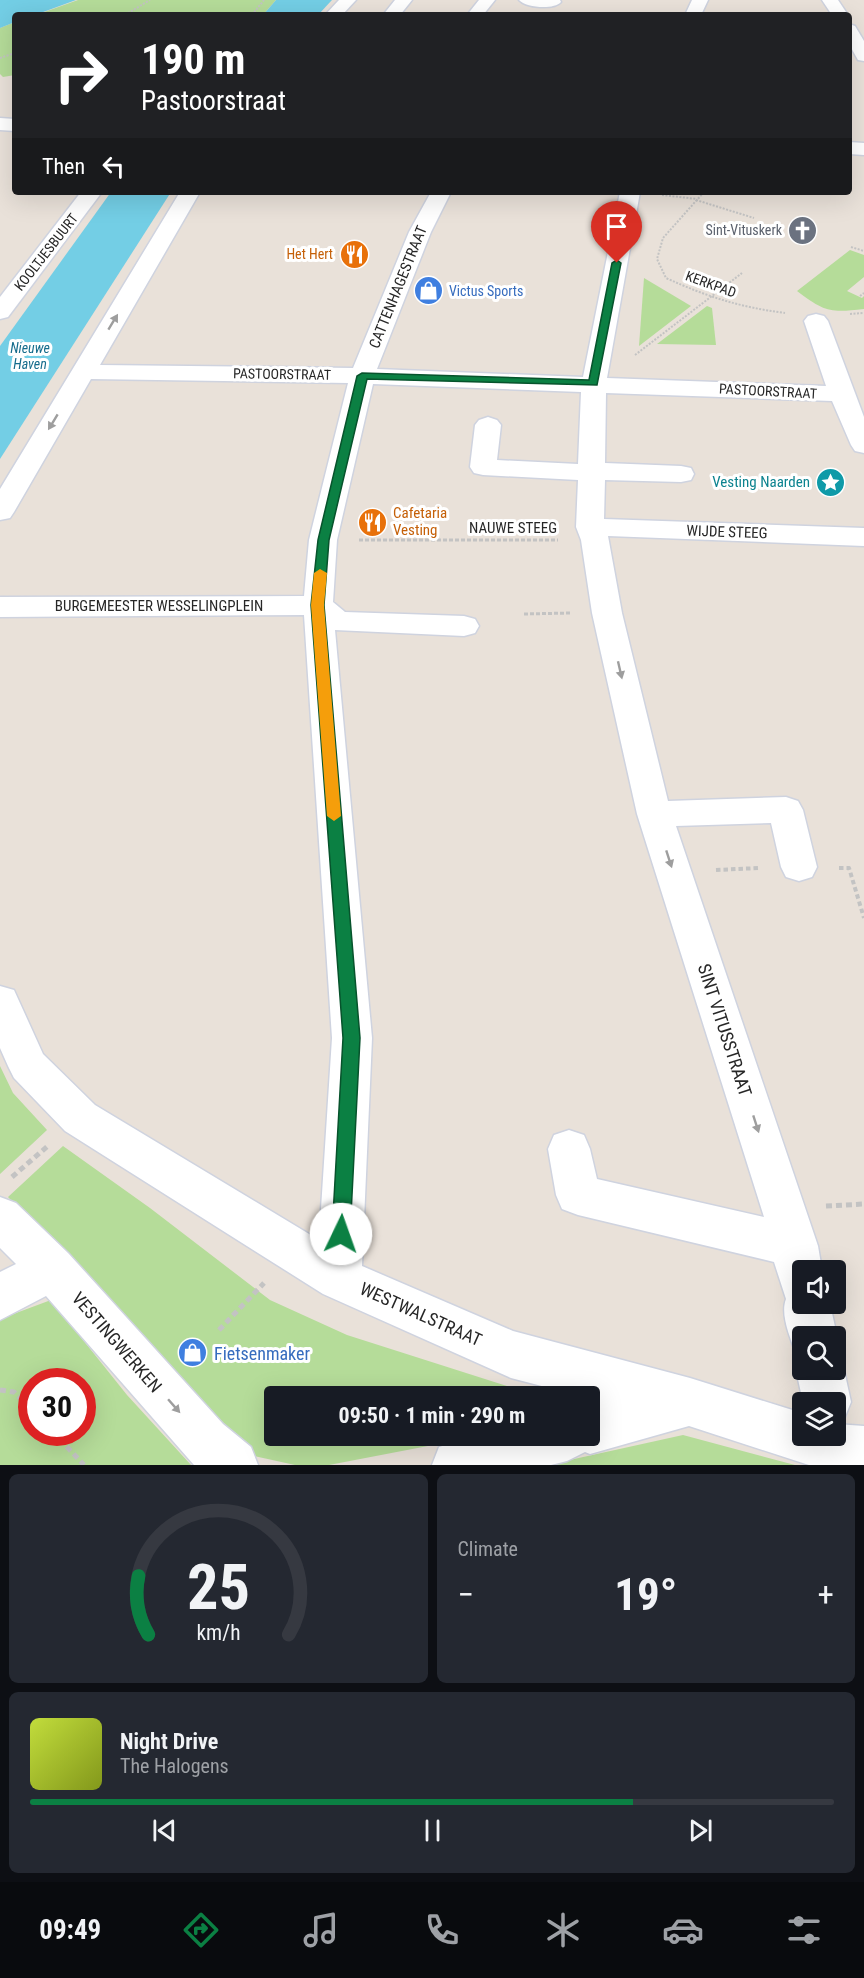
<!DOCTYPE html>
<meta charset="utf-8">
<style>
body{margin:0;font-family:"Roboto Condensed",sans-serif;background:#242831;color:#f1f3f6;height:100vh;display:flex;flex-direction:column;font-size:22px;white-space:nowrap}
*{box-sizing:border-box;margin:0}
p{font-size:20px;color:#9ea1a6}
.icon{flex:none;width:33px;height:33px;fill:none;stroke:currentColor;stroke-width:2;stroke-linecap:round;stroke-linejoin:round}
.map{position:relative;height:1465px;overflow:hidden}
.details{display:flex;flex-direction:column;gap:9px;padding:9px;background:#0d0f14;flex:1}
.details>*{flex:none}
.hud{position:absolute;left:12px;top:12px;width:840px;height:183px;border-radius:6px;box-shadow:0 6px 24px #0002;background:#202124;color:#fff;overflow:hidden}
.tools{position:absolute;left:792px;top:1260px;display:grid;gap:12px}
.tools a{display:grid;place-items:center;width:54px;height:54px;border-radius:6px;background:#171b24;box-shadow:0 6px 24px #0002;font-size:30px}
.speed{position:absolute;left:18px;top:1368px;display:flex;gap:12px;font-size:30px;font-weight:700;text-align:center}
.speed>*{display:grid;place-content:center;width:78px;height:78px;border-radius:50%;background:#171b24;box-shadow:0 6px 24px #0002;line-height:1}
.speed .limit{border:9px solid #d22;background:#fff;color:#111}
.pin{position:absolute;display:grid;place-items:center;width:51px;height:51px;color:#fff;margin:-62px -26px;border-radius:50% 50% 50% 0;rotate:-45deg;box-shadow:0 0 6px #0007}
.pin .icon{rotate:45deg}
.me{position:absolute;width:66px;margin:-33px;rotate:3deg;stroke-linejoin:round;filter:drop-shadow(0 0 4px #0008)}
.turn{display:flex;align-items:center;gap:21px;height:126px;padding:0 30px;font-size:27px}
.turn .icon{width:78px;height:78px;stroke-width:2.5}
.turn b{display:block;font-size:42px;line-height:51px}
.then{display:flex;align-items:center;height:57px;padding:0 30px;background:#0003;gap:12px;font-size:22px}
.big{font-size:45px;font-weight:700;line-height:1.1}
.details .tile{flex:1;display:flex;flex-direction:column;justify-content:center;gap:9px;min-width:0;padding:0 21px;border-radius:9px;background:#242831}
.details .dial{align-items:center;gap:0}
.dial svg{height:156px;overflow:visible;fill:none;stroke:#363941;stroke-width:7;stroke-linecap:round;text-anchor:middle}
.dial text{fill:#f1f3f6;stroke:none}
.song{display:flex;align-items:center;gap:18px}
.cover{width:72px;height:72px;border-radius:9px;background:linear-gradient(135deg,hsl(70 70% 55%),hsl(70 70% 35%))}
.played{height:6px;border-radius:3px;background:linear-gradient(90deg,#0b8043 75%,#363941 75%)}
.keys{display:flex;justify-content:space-around;direction:ltr}
.heat{display:flex;justify-content:space-between;align-items:center;font-size:33px;direction:ltr}
.details .tiles{flex:1;display:grid;gap:9px;grid-template-columns:1fr 1fr}
.tile:last-child{grid-column:span 2}
.trip{position:absolute;left:264px;top:1386px;width:336px;height:60px;border-radius:6px;background:#171b24;box-shadow:0 6px 24px #0002;font-weight:700;line-height:60px;text-align:center}
.tabs{display:flex;height:96px;justify-content:space-around;align-items:center;background:#090b0e;color:#9ea1a6}
.tabs .icon{width:42px;height:42px}
.tabs .active{color:#0b8043}
.tabs b{font-size:27px;color:#f1f3f6}
.map>svg:first-child{display:block}
</style>
<div class="map">
<svg width="864" height="1465" viewBox="0 0 864 1465">
<rect width="100%" height="100%" fill="#e9e1d9"/>
<!-- green -->
<g fill="#b5dc99" fill-rule="evenodd">
<path d="M78 0H276L263 15H36Z"/>
<path d="M15 22V75L3 77 0 74V28Z"/>
<path d="M850 250 864 255V277L847 291 862 298 864 296V309C830 313 825 312 797 291Z"/>
<path d="M644 278 691 306 639 346Z"/>
<path d="M707 306 712 308 716 345 657 344Z"/>
<path d="M0 1066 13 1093 47 1130 0 1174Z"/>
<path d="M63 1146 150 1208 270 1300 347 1335 538 1396H274V1436H480L329 1465H295L249 1455 8 1197Z"/>
<path d="M51 1300 127 1395 191 1465H0V1319ZM32 1382H82V1432H32Z"/>
<path d="M683 1435 795 1465H547Z"/>
</g>
<!-- water -->
<g fill="#73cee5">
<path d="M0 0H76L35 15H15V22L0 28Z"/>
<path d="M276 0H332L318 15H263Z"/>
<path d="M111 192H171L0 459V346Z"/>
</g>
<g fill="none" stroke-linecap="round" stroke-linejoin="round">
<defs>
<g id="minor">
<path d="M339 0H356L342 15H325Z"/>
<path d="M395 0H412L400 15H383Z"/>
<path d="M479 0H495L483 15H467Z"/>
<path d="M519 0H560L561 2C554 10 526 8 519 0Z"/>
<path d="M692 0H708L701 15H685Z"/>
<path d="M822 0H838L848 15H832Z"/>
<path d="M849 24 855 26 864 41V61L858 60 849 44Z"/>
<path d="M0 118 15 119V131L0 130Z"/>
<path d="M849 142 864 143V155L849 154Z"/>
<path d="M81 192H102L8 317 0 319V297Z"/>
<path d="M180 192H200L100 365 353 368 409 232 431 192H451L431 232 377 369 583 377 620 192H640L607 378 826 386 804 321 808 316 816 314 824 316 828 321 864 417V453L855 451 851 445 832 401 606 393 605 463 681 466 691 468 694 474 691 480 681 482 605 480 604 519 864 528V546L608 536 622 613 668 801 786 797 798 801 803 810 817 867 812 877 799 881 786 877 781 867 771 823 676 826 818 1246 822 1270H802V1304H830L837 1336 836 1339V1336H802V1370H836L837 1353 844 1370 851 1402 844 1419 836 1423V1402H803L796 1370 802 1355 796 1353C790 1338 780 1314 786 1299L774 1262 578 1215 562 1209 556 1195 548 1149 554 1135 569 1130 584 1135 590 1149 597 1179 764 1217 637 814 592 613 581 540 576 527 578 480 483 475 474 473 470 467 475 425 479 420 488 417 497 420 501 425 497 460 578 464 581 392 373 384 337 540 333 602 345 612 464 616 475 619 479 626 475 633 464 636 335 630 372 1038 362 1266 513 1331 690 1378 802 1413V1436H836V1424L864 1426V1465H809L689 1426 590 1454 585 1452 567 1461 551 1465H432L439 1447 474 1436H590V1405L599 1402 590 1399V1396H580L511 1378 323 1294 65 1131 14 1078 8 1066 0 1048V986L14 990 43 1054 95 1105 319 1240 332 1038 304 615 0 617V597L304 596 309 540 348 383 91 379 14 512 10 518 0 520V489Z"/>
<path d="M0 1197 16 1203 68 1253 223 1424 251 1447 258 1465H194L46 1296 0 1320V1272L16 1264 0 1248Z"/>
</g>
</defs>
<!-- minor casing -->
<use href="#minor" stroke="#cfd3df" stroke-width="3"/>
<!-- path-far3 -->
<g stroke="#c3c3c3" stroke-width="2" stroke-dasharray="2 1.5" stroke-linecap="butt">
<path d="M435 14 446 15"/>
<path d="M125 15 150 0"/>
<path d="M252 15 264 0"/>
<path d="M0 58 15 53"/>
<path d="M704 192 663 238 657 259 666 278C708 297 739 307 785 313"/>
<path d="M662 195 697 199"/>
<path d="M696 200 754 218"/>
<path d="M851 247 864 251"/>
<path d="M860 296 864 293"/>
<path d="M850 314 864 313"/>
<path d="M635 355 742 273"/>
</g>
<!-- path-far2 -->
<g stroke="#c3c3c3" stroke-width="3" stroke-dasharray="4 2" stroke-linecap="butt">
<path d="M359 540H558"/>
<path d="M524 614 570 613"/>
</g>
<!-- path-far1 -->
<g stroke="#c3c3c3" stroke-width="4" stroke-dasharray="4.5 3" stroke-linecap="butt">
<path d="M839 868H849L864 918"/>
<path d="M716 870 759 868"/>
</g>
<!-- path -->
<g stroke="#c3c3c3" stroke-width="5" stroke-dasharray="6 4" stroke-linecap="butt">
<path d="M12 1177 49 1145"/>
<path d="M826 1206 864 1204"/>
<path d="M219 1330 264 1283"/>
<path d="M0 1390 14 1392 32 1410"/>
<path d="M53 1432 84 1465"/>
</g>
<!-- minor -->
<use href="#minor" fill="#fff" fill-rule="evenodd"/>
</g>
<!-- one-way arrows -->
<defs><path id="oneway-solid" d="M-6-.8H1V-3.2L6.5 0L1 3.2V.8H-6Z" transform="scale(1.5)"/></defs>
<g fill="#9e9e9e">
<use href="#oneway-solid" transform="translate(113 322) rotate(-59)"/>
<use href="#oneway-solid" transform="translate(53 422) rotate(121)"/>
<use href="#oneway-solid" transform="translate(620 670) rotate(77)"/>
<use href="#oneway-solid" transform="translate(669 859) rotate(72)"/>
<use href="#oneway-solid" transform="translate(756 1124) rotate(72)"/>
<use href="#oneway-solid" transform="translate(174 1406) rotate(49)"/>
</g>
<!-- route -->
<path fill="#0b8043" stroke="#07532c" stroke-width="1.5" d="M617 260 621 263 597 385 367 379 329 540 324 605 360 1038 350 1234 348 1240 341 1243 335 1240 332 1234 343 1038 311 605 318 540 357 376 362 373 589 380 612 263Z"/>
<!-- slow -->
<path fill="#f59e0b" d="M320 569 327 573 324 605 341 816 334 821 327 816 311 605 314 573Z"/>
<!-- icons -->
<defs>
<symbol id="church-disc" viewBox="-11 -11 22 22"><circle r="9.5" fill="#6b7280" stroke="#fff"/><path d="M-1.2-6h2.4v3.5h3.3v2.4h-3.3V6h-2.4V-.1h-3.3v-2.4h3.3Z" fill="#fff"/></symbol>
<symbol id="restaurant-disc" viewBox="-11 -11 22 22"><circle r="9.5" fill="#e8710a" stroke="#fff"/><path d="M-5-6h1v4h1v-4h1v4h1v-4h1v5L-1.5 .5V6h-2V.5L-5-1ZM5-6V6H3V1.5H1.5Q1.5-4 5-6Z" fill="#fff"/></symbol>
<symbol id="shop-disc" viewBox="-11 -11 22 22"><circle r="9.5" fill="#3f7fe0" stroke="#fff"/><path d="M-5-2.5h2.3a2.7 3.5 0 0 1 5.4 0H5L5.5 6h-11ZM-1.5-2.5h3a1.5 2.3 0 0 0-3 0Z" fill="#fff"/></symbol>
<symbol id="sight-disc" viewBox="-11 -11 22 22"><circle r="9.5" fill="#0f9aa8" stroke="#fff"/><path d="M0-6L1.8-2.2L6-1.7L2.9 1.2L3.7 5.4L0 3.3L-3.7 5.4L-2.9 1.2L-6-1.7L-1.8-2.2Z" fill="#fff"/></symbol>
</defs>
<g fill-rule="evenodd">
<use href="#church-disc" x="786" y="214" width="33" height="33"/>
<use href="#restaurant-disc" x="338" y="238" width="33" height="33"/>
<use href="#shop-disc" x="412" y="274" width="33" height="33"/>
<use href="#sight-disc" x="814" y="466" width="33" height="33"/>
<use href="#restaurant-disc" x="356" y="506" width="33" height="33"/>
<use href="#shop-disc" x="176" y="1336" width="33" height="33"/>
</g>
<g text-anchor="middle" dominant-baseline="central" stroke-width="6" stroke-linejoin="round" paint-order="stroke">
<!-- far-worship labels -->
<g font-size="14" fill="#5b616d" stroke="#fff" text-anchor="end">
<text x="782" y="230">Sint-Vituskerk</text>
</g>
<!-- far-street labels -->
<g font-size="14" fill="#272727" stroke="#fff">
<text transform="translate(46 252) rotate(-52)">KOOLTJESBUURT</text>
<text transform="translate(711 284) rotate(20)">KERKPAD</text>
<text transform="translate(282 374) rotate(1)">PASTOORSTRAAT</text>
<text transform="translate(768 391) rotate(3)">PASTOORSTRAAT</text>
</g>
<!-- far-food labels -->
<g font-size="14" fill="#c56008" stroke="#fff" text-anchor="end">
<text x="333" y="254">Het Hert</text>
</g>
<!-- far-shop labels -->
<g font-size="14" fill="#366cbe" stroke="#fff" text-anchor="start">
<text x="449" y="291">Victus Sports</text>
</g>
<!-- far-water labels -->
<g font-size="14" font-style="italic" fill="#166c8c" stroke="#fff">
<text x="30" y="348">Nieuwe<tspan x="30" dy="16">Haven</tspan></text>
</g>
<!-- street labels -->
<g font-size="15" fill="#272727" stroke="#fff">
<text transform="translate(398 287) rotate(-68)">CATTENHAGESTRAAT</text>
<text x="513" y="528">NAUWE STEEG</text>
<text transform="translate(727 532) rotate(2)">WIJDE STEEG</text>
<text x="159" y="606">BURGEMEESTER WESSELINGPLEIN</text>
</g>
<!-- culture labels -->
<g font-size="15" fill="#0d838f" stroke="#fff" text-anchor="end">
<text x="810" y="482">Vesting Naarden</text>
</g>
<!-- food labels -->
<g font-size="15" fill="#c56008" stroke="#fff" text-anchor="start">
<text x="393" y="513">Cafetaria<tspan x="393" dy="17">Vesting</tspan></text>
</g>
<!-- near-street labels -->
<g font-size="18" fill="#272727" stroke="#fff">
<text transform="translate(725 1030) rotate(72)">SINT VITUSSTRAAT</text>
<text transform="translate(421 1314) rotate(24)">WESTWALSTRAAT</text>
<text transform="translate(117 1342) rotate(49)">VESTINGWERKEN</text>
</g>
<!-- near-shop labels -->
<g font-size="18" fill="#366cbe" stroke="#fff" text-anchor="start">
<text x="214" y="1353">Fietsenmaker</text>
</g>
</g>
</svg>
<div class="tools">
<a><svg class="icon" aria-label="sound" viewBox="0 0 24 24"><path d="M4 9h4l5-4v14l-5-4H4zM17 9q2 3 0 6"/></svg></a>
<a><svg class="icon" aria-label="search" viewBox="0 0 24 24"><circle cx="10" cy="10" r="6"/><path d="M15 15l6 6"/></svg></a>
<a><svg class="icon" aria-label="layers" viewBox="0 0 24 24"><path d="M12 4l9 5-9 5-9-5zM3 14l9 5 9-5"/></svg></a>
</div>
<div class="speed"><div class="limit">30</div></div>
<div class="pin" style="left:617px;top:263px;background:#d93025"><svg class="icon" aria-label="arrive" viewBox="0 0 24 24"><path d="M6 21V4h12l-3 4 3 4H6"/></svg></div>
<svg class="me" style="left:341px;top:1234px" viewBox="-20 -20 40 40"><circle r="19" fill="#fff"/><path d="M0-13L10 11 0 6-10 11z" fill="#0b8043"/></svg>
<div class="trip">09:50 · 1 min · 290 m</div>
<div class="hud">
<div class="turn"><svg class="icon" aria-label="right" viewBox="0 0 24 24"><path d="M7 20v-9h11M14 6l5 5-5 5"/></svg><div><b>190 m</b>Pastoorstraat</div></div>
<div class="then">Then<svg class="icon" aria-label="left" viewBox="0 0 24 24"><path d="M17 20v-9H6M10 6l-5 5 5 5"/></svg></div>
</div>
</div>
<section class="details">
<div class="tiles">
<div class="tile dial"><svg viewBox="0 0 100 80">
<path d="M14 69A42 42 0 1 1 86 69"/>
<path d="M14 69A42 42 0 0 1 9 39" stroke="#0b8043"/>
<text x="50" y="56" font-size="32" font-weight="700">25</text>
<text x="50" y="72" font-size="11">km/h</text>
</svg></div>
<div class="tile"><p>Climate</p>
<div class="heat"><a>−</a><b class="big">19°</b><a>+</a></div>
</div>
<div class="tile">
<div class="song"><i class="cover"></i><div><b>Night Drive</b><p>The Halogens</p></div></div>
<div class="played"></div>
<div class="keys"><svg class="icon" aria-label="previous" viewBox="0 0 24 24"><path d="M18 5L8 12l10 7zM5 5v14"/></svg><svg class="icon" aria-label="pause" viewBox="0 0 24 24"><path d="M8 5v14M16 5v14"/></svg><svg class="icon" aria-label="next" viewBox="0 0 24 24"><path d="M6 5l10 7-10 7zM19 5v14"/></svg></div>
</div>
</div>
</section>
<nav class="tabs">
<b>09:49</b>
<svg class="icon active" aria-label="directions" viewBox="0 0 24 24"><path d="M12 3l9 9-9 9-9-9zM9 14v-3h6M13 9l2 2-2 2"/></svg>
<svg class="icon" aria-label="music" viewBox="0 0 24 24"><path d="M9 18V5l10-2v13"/><circle cx="6" cy="18" r="3"/><circle cx="16" cy="16" r="3"/></svg>
<svg class="icon" aria-label="phone" viewBox="0 0 24 24"><path d="M5 4h4l2 5-3 2q2 4 5 5l2-3 5 2v4C11 20 4 13 5 4z"/></svg>
<svg class="icon" aria-label="climate" viewBox="0 0 24 24"><path d="M12 3v18M4 7l16 10M4 17L20 7"/></svg>
<svg class="icon" aria-label="car" viewBox="0 0 24 24"><path d="M5 17H2v-5l4-1 3-4h7l3 4 3 1v5h-3M9 17h6M6 11h13"/><circle cx="7" cy="17" r="2"/><circle cx="17" cy="17" r="2"/></svg>
<svg class="icon" aria-label="filters" viewBox="0 0 24 24"><path d="M4 7h16M4 17h16"/><circle cx="9" cy="7" r="2"/><circle cx="15" cy="17" r="2"/></svg>
</nav>
